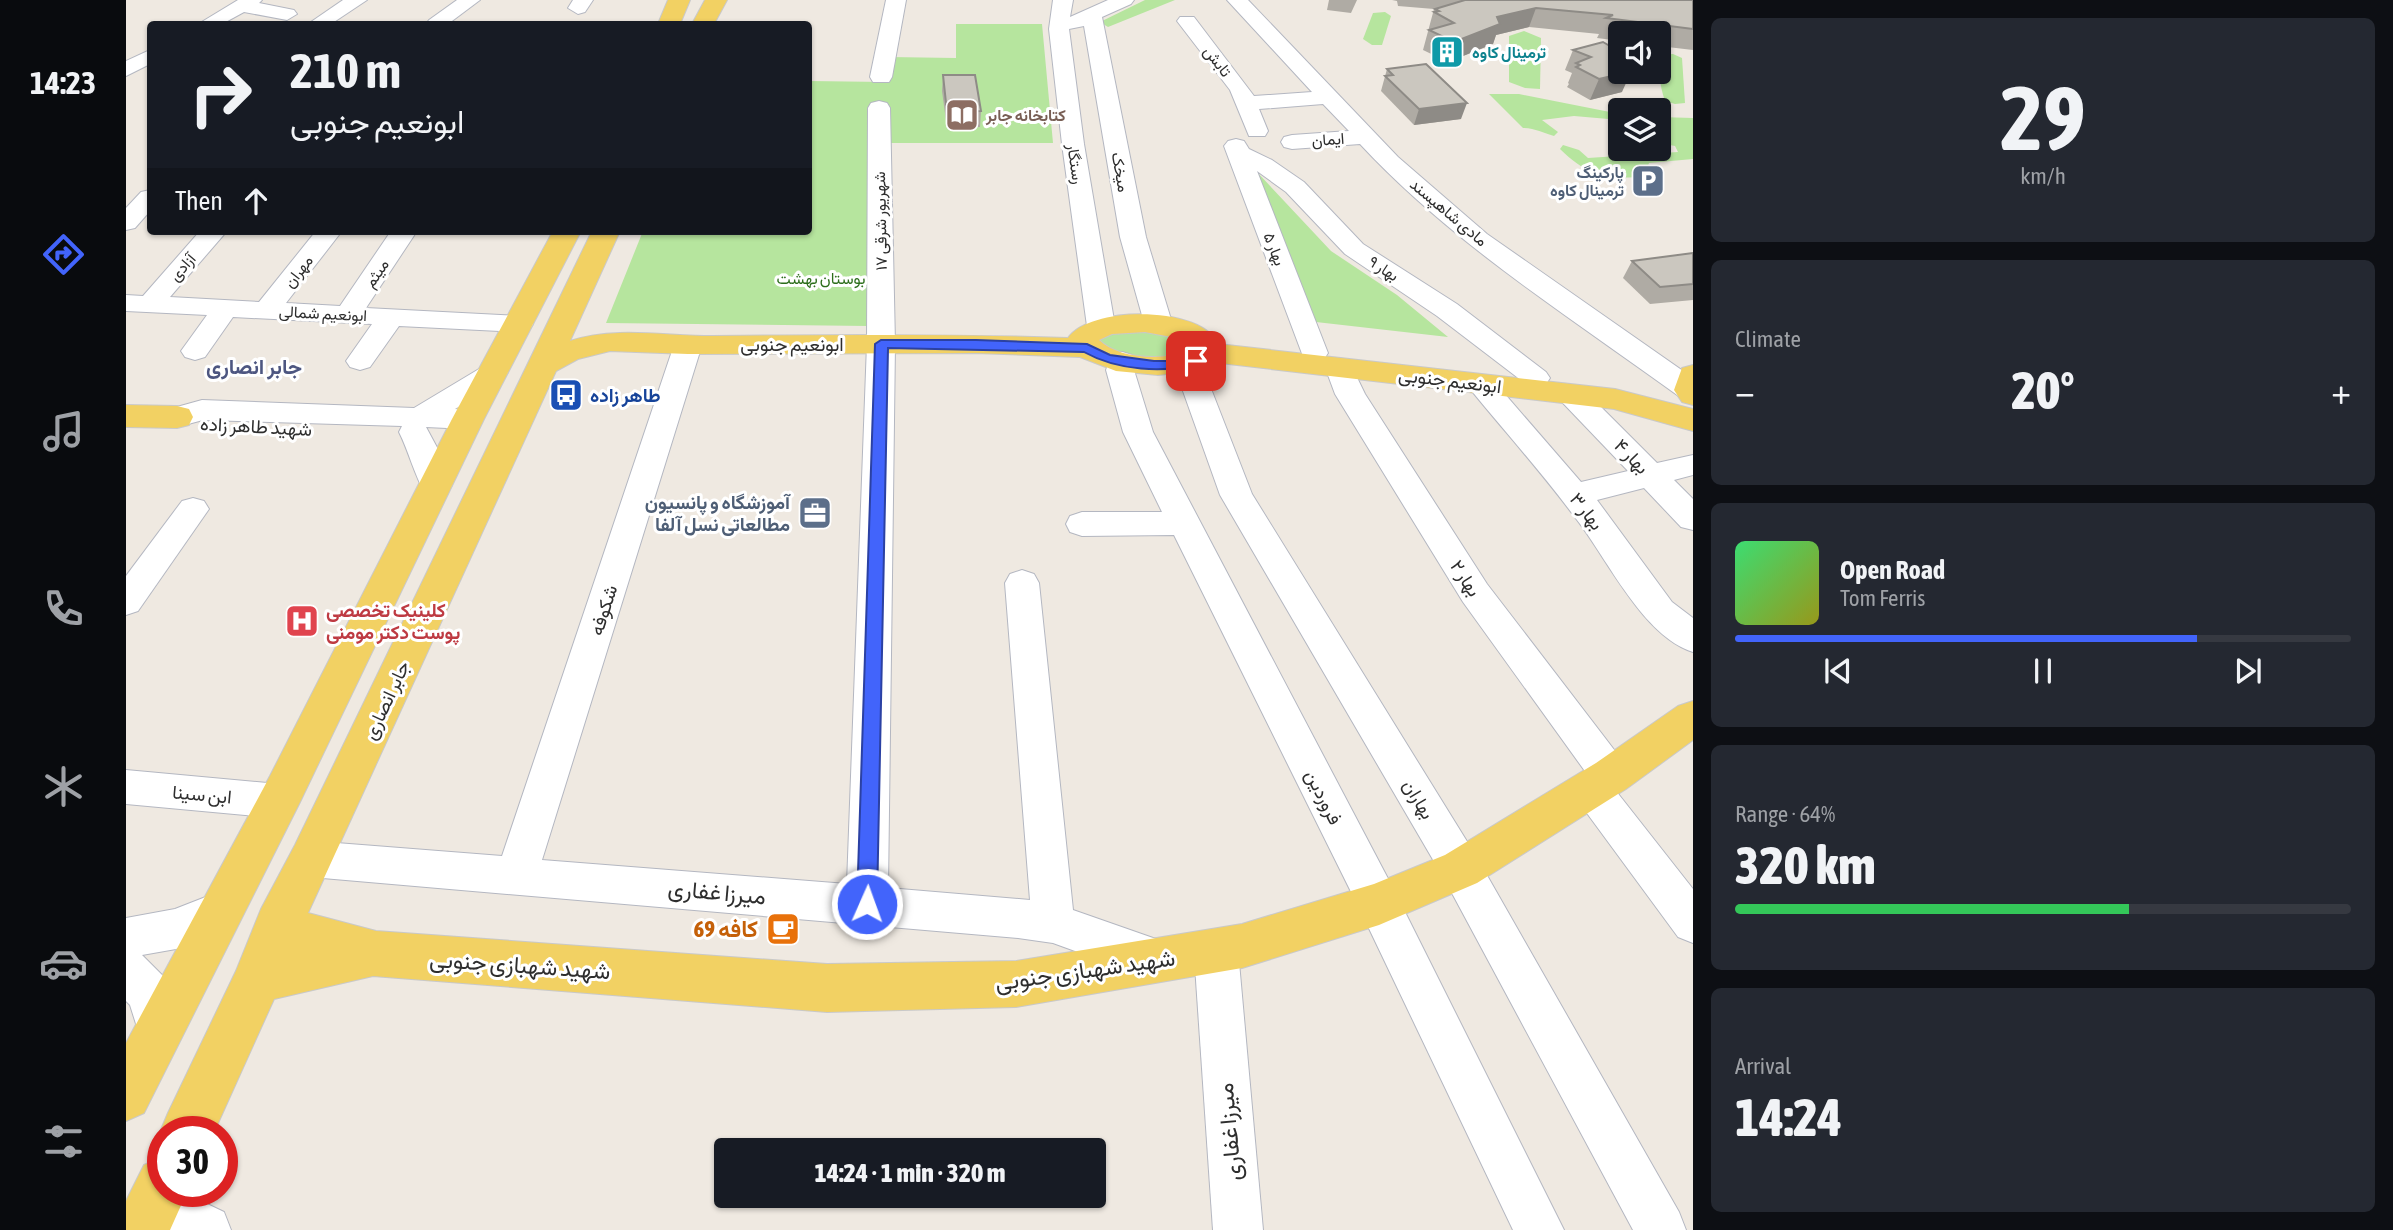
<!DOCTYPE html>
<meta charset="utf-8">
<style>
body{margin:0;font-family:"Asap Condensed",Vazirmatn,sans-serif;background:#242831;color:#f1f3f6;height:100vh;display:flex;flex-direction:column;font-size:26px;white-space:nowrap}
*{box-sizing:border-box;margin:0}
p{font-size:23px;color:#9ea1a6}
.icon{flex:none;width:38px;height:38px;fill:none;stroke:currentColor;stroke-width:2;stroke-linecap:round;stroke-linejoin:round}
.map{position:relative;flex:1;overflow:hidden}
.sheet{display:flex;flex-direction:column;gap:18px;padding:18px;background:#0d0f14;width:700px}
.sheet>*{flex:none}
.banner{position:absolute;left:21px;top:21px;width:665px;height:214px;border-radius:7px;box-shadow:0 2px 5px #0004;background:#171b24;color:#f1f3f6;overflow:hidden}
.fabs{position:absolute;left:1482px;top:21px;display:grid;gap:14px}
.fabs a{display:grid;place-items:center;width:63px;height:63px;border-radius:7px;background:#171b24;box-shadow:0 2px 5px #0004;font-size:35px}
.speed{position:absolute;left:21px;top:1116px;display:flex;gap:14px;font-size:35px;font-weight:700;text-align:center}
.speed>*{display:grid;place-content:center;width:91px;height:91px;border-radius:50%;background:#171b24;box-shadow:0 2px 5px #0004;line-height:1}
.speed .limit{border:10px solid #d22;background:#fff;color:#111}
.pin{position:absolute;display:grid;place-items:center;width:60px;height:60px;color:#fff;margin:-30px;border-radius:14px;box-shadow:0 4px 10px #0006}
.me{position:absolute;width:77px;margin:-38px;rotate:2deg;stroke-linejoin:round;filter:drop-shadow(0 0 5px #0008)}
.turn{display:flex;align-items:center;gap:24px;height:147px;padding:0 28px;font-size:32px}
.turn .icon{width:91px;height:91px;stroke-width:2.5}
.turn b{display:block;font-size:49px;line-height:60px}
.then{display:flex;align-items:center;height:66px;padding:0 28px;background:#0003;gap:14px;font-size:26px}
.big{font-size:52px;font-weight:800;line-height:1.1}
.sheet .widget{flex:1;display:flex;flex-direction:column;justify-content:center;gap:10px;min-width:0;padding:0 24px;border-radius:10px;background:#242831}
.sheet .dial{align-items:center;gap:0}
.dial b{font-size:91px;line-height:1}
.song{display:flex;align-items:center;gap:21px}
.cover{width:84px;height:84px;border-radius:10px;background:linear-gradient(135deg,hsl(140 70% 55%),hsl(60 70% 35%))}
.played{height:7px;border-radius:4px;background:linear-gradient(90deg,#4264fb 75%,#363941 75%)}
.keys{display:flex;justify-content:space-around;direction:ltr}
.heat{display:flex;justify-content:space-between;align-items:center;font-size:38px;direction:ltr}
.charge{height:10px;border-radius:5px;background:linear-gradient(90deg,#34c759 64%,#363941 0)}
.trip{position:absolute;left:588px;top:1138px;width:392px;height:70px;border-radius:7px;background:#171b24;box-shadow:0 2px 5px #0004;font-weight:800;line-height:70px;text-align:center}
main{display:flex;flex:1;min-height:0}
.tabs{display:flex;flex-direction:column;width:126px;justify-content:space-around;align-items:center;background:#090b0e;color:#9ea1a6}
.tabs .icon{width:49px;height:49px}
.tabs .selected{color:#4264fb}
.tabs b{font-size:32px;color:#f1f3f6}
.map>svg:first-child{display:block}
</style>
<main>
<nav class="tabs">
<b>14:23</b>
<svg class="icon selected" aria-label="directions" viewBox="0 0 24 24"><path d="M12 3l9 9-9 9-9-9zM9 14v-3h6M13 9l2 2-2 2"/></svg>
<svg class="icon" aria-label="music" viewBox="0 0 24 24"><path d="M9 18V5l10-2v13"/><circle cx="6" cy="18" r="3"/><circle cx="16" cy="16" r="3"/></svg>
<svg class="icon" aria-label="phone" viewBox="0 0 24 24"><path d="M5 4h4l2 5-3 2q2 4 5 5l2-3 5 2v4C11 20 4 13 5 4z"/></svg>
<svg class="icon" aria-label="climate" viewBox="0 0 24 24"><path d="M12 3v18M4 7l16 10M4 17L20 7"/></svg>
<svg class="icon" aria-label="car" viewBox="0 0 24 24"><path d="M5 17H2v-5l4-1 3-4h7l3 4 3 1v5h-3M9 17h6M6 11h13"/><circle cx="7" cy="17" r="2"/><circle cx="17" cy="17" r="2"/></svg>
<svg class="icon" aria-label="filters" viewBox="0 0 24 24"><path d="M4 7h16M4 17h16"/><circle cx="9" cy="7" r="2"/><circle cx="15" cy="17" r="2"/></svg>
</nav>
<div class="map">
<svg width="1567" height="1230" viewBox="0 0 1567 1230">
<rect width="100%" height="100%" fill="#efe9e1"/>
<!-- green -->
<g fill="#b6e59e">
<path d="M1019 0H1049L982 27 974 22Z"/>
<path d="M1259 12 1265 16 1256 45H1246L1237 39 1247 13Z"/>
<path d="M830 24H916L927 143H759L743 326 480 323 517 231H682L683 81 759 82 763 57 830 58Z"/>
<path d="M1398 31 1415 38 1414 89 1399 88 1383 82V36Z"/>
<path d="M1547 54 1556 58 1559 103 1549 104 1539 101C1533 84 1533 71 1533 55Z"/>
<path d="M1393 94 1494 114V120L1448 116 1416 120 1432 132 1428 136C1417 133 1409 128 1397 128L1363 94Z"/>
<path d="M1533 117 1567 118V159L1523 163 1518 177C1481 179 1461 176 1434 149L1437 145 1453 150 1462 158 1552 152 1549 146 1533 143Z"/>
<path d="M1130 171 1205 251 1271 295 1322 337 1190 322Z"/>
<path d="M1027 331 1051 336 1064 349 1063 356 1014 359 970 345 975 332Z"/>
</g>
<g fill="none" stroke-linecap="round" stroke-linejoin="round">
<defs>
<g id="minor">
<path d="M112 0H136L133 3 168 10 171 14 161 20 118 12 96 24 74 23Z"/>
<path d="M217 0H241L205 24H182Z"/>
<path d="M331 0H354L322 24H300L303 20Z"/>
<path d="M447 0H467L459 12 452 14 442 8Z"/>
<path d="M760 0H780L766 77 763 82H747L744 77Z"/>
<path d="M927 0H947L944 17 982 0H1008L1005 4 976 17 1020 237 1047 326 1043 332 1033 334 1023 332 1019 326 994 237 958 26 943 29 958 144 989 326 985 332 975 334 965 332 961 326 936 144 923 29Z"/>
<path d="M1101 0H1122L1272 157 1361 234 1567 378V398L1554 397C1444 317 1327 244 1234 144L1166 149 1158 147 1155 142 1158 137 1166 135 1223 131 1197 104 1133 109 1142 131 1139 136H1123L1104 90 1051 21 1054 17H1068L1128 96 1186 92Z"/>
<path d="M24 50V64L0 76V61Z"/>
<path d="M753 101 761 103 764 108 769 344 762 888 904 900 879 583 884 574 896 570 908 574 913 583 947 910 1047 945 1054 960 1047 975 1032 981 927 943 892 938 185 877 170 872 164 859 170 846 185 841 376 856 548 345 552 339 562 336 572 339 576 345 416 860 721 884 741 344 742 108 745 103Z"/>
<path d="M1110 139 1118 141 1123 149 1146 160 1178 182 1237 244 1331 304 1420 372 1424 378 1420 384 1410 387 1400 384 1311 316 1219 254 1160 192 1131 171 1202 353 1198 359 1188 362 1178 359 1098 146 1102 141Z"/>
<path d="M24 190V211L9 228 0 230V208L15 192Z"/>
<path d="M74 231H101L44 297 133 302 190 231H216L160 303 214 306 265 231H291L240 308 393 316 403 318 407 324 403 330 393 332 273 326 244 367 234 370 224 367 220 361 246 324 107 317 79 357 69 360 59 357 55 351 81 315 0 311V295L17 296Z"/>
<path d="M996 352 1006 355 1010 361 1008 370 1027 432 1268 890 1438 1230H1387L1238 918 1048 535 956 536 944 532 940 524 944 516 956 512H1036L997 432 980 370 986 355Z"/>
<path d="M1061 354 1071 357 1075 363 1126 494 1350 856 1553 1212 1560 1230H1507L1320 882 1094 495 1047 363 1051 357Z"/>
<path d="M1213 358 1223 361 1239 394 1361 584 1499 764 1505 776 1499 788 1490 791 1567 889V943L1552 937 1452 801 1446 789 1452 777 1461 774 1337 602 1209 394 1199 367 1203 361Z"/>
<path d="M368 363 378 366 382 372 378 378 329 409 353 412 357 419 353 426 342 429 300 427 314 453 326 485 321 493 310 496 299 493C288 474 283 452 273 432L276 426 77 420 51 427 40 424 36 417 40 410 76 400 288 408 358 366Z"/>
<path d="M1355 375 1365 378 1455 482 1502 471 1435 401 1430 394 1435 387 1445 385 1455 387 1531 463 1567 455V475L1548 480 1567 499V530L1555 527 1518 488 1471 500 1546 602 1567 618V652C1517 636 1482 560 1451 520 1418 475 1380 433 1345 390L1340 384 1345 378Z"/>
<path d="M67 498 78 501 83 509 12 611 0 615V576L56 501Z"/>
<path d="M0 770 152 784 166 789 172 801 166 813 152 818 0 804Z"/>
<path d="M95 891 110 897 116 911 110 925 50 949 16 955 40 979 56 1030 49 1046 33 1052 17 1046 4 1005 0 1001V918L49 909Z"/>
<path d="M1090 931 1105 937 1112 951 1137 1230H1087L1068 951 1075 937Z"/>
<path d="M27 1179 37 1183V1192H56L98 1212 105 1230H26L9 1222 2 1204 9 1186Z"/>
</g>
<g id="major">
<path d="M542 0H564L554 24H532Z"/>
<path d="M579 0H601L588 24H566Z"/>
<path d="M427 231H455L358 419 174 802 18 1113 0 1121V1043L144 776 326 419Z"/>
<path d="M466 231H494L444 341C489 326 539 336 586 336 705 335 823 334 942 338 965 305 1076 306 1092 344L1489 389 1567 409V431L1488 409 1085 362 1059 372 1032 375 990 371 954 357 850 353 562 354 484 351 452 359 430 371 182 913 250 931 701 964 890 961 1116 924 1248 884 1319 855 1470 763 1552 706 1567 701V740L1500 789 1351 883 1253 925 1116 968 890 1007 701 1012 247 976 148 999 88 1132H37V1137L34 1132 42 1113 110 971 135 909 169 845ZM1019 332 1051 338 1061 345 1063 349C1040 362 992 359 973 340L986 334Z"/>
<path d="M1567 365V405L1556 402 1548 390 1556 368Z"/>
<path d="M0 405 51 406 63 409 67 417 63 425 51 428 0 427Z"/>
<path d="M37 1157V1192H61L44 1230H0V1201L18 1165Z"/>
</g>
</defs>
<!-- minor casing -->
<use href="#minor" stroke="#b4b7c1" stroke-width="2"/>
<!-- major casing -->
<use href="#major" stroke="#c9c9c9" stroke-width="2"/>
<!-- minor -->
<use href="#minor" fill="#fff" fill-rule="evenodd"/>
<!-- major -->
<use href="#major" fill="#f2d163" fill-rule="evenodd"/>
</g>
<!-- wall -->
<g fill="#afaba4">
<path d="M1203 0H1231L1225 13 1201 10Z"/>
<path d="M1266 0H1567V50L1533 46V33H1494V41L1471 38 1473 34 1403 27 1370 35 1367 44 1322 62 1297 50 1308 9 1272 6 1271 1Z"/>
<path d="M1447 50 1492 63 1496 92 1464 100 1441 87 1443 84 1442 83 1446 73 1439 70Z"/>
<path d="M1261 69 1335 119 1288 125 1255 91Z"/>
<path d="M817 75 855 111 854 127 821 128 816 91Z"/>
<path d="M1567 253V300L1524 304 1497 278 1506 261Z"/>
</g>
<!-- shaded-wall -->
<g fill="#8e8b86">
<path d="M1410 8 1403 27 1370 35 1367 44 1322 62 1328 42 1371 17Z"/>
<path d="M1494 55V58L1487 74 1505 72 1496 92 1464 100 1473 79 1487 59Z"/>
<path d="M1341 103 1335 119 1288 125 1293 109Z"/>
</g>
<!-- building -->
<g fill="#cbc7bf" stroke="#8e8b86" stroke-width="2">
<path d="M1339 0H1567V29L1480 18 1487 15 1410 8 1371 17 1374 24 1328 42 1303 30 1328 23 1308 12 1313 11 1309 9Z"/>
<path d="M1477 42 1494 52V55L1487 59 1494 64V72H1503L1473 79 1450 67 1454 65 1450 63 1465 57 1447 50Z"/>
<path d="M1300 64 1341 103 1293 109 1259 76 1267 75 1261 69Z"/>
<path d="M817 75H849L855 111 821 112Z"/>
<path d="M1567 253V284L1534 287 1506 261Z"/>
</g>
<!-- route -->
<path fill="#4264fb" stroke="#2b41a3" stroke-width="2" d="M755 340H850L961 344 984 355 1028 361H1050L1070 357 1077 361 1075 364C1037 373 992 371 958 352L762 348 751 904 748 910 741 913 734 910 731 904 749 344Z"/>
<!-- icons -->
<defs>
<symbol id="building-square" viewBox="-11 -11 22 22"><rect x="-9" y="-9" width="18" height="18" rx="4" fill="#0f9aa8" stroke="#fff"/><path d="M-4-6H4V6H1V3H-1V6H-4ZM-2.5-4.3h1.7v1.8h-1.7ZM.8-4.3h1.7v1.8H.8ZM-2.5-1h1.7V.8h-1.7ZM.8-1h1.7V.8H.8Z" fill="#fff"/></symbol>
<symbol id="library-square" viewBox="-11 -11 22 22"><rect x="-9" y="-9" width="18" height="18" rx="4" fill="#8d6e63" stroke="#fff"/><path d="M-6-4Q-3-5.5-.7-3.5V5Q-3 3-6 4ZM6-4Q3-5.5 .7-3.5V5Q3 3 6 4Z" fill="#fff"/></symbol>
<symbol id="parking-square" viewBox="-11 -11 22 22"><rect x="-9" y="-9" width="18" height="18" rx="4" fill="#5c6f8a" stroke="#fff"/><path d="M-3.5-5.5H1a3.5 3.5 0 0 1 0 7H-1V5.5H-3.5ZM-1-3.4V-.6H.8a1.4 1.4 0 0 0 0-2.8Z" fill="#fff"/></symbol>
<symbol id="bus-square" viewBox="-11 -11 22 22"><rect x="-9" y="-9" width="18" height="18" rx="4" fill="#1a4fb4" stroke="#fff"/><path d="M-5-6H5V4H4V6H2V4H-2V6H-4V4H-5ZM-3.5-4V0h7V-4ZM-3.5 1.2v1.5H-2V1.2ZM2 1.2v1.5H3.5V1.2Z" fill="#fff"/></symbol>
<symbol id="office-square" viewBox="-11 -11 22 22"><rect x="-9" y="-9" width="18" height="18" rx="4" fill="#5c6f8a" stroke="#fff"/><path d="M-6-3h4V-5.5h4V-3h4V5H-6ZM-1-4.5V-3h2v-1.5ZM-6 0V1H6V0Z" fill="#fff"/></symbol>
<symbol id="hospital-square" viewBox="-11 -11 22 22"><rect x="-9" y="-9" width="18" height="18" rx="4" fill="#e0444e" stroke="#fff"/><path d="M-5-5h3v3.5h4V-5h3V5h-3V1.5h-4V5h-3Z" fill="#fff"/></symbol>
<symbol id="cafe-square" viewBox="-11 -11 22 22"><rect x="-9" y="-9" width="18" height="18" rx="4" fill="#e8710a" stroke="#fff"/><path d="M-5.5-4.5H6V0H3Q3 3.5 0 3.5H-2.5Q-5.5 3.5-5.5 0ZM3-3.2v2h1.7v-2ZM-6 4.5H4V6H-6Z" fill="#fff"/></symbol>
</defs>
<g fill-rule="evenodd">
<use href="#building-square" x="1302" y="33" width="38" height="38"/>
<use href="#library-square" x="817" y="96" width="38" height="38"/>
<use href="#parking-square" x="1503" y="162" width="38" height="38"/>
<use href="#bus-square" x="421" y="376" width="38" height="38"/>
<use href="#office-square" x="670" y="494" width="38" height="38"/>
<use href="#hospital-square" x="157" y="602" width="38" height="38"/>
<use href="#cafe-square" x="638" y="910" width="38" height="38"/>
</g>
<g text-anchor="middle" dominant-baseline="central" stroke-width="6" stroke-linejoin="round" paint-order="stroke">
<!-- far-culture labels -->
<g font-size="16" font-weight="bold" fill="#0d838f" stroke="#fff" text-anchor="start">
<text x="1346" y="52">ترمینال کاوه</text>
</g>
<!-- far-street labels -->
<g font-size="16" fill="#2e2e2e" stroke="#fff">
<text transform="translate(1092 61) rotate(52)">تابش</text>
<text transform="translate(1202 139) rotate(-4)">ایمان</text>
<text transform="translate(950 164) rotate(82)">رستگار</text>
<text transform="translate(995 172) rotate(80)">میخک</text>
<text transform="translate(1323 212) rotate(40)">مادی شاهپسند</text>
<text transform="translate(754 221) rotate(-91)">۱۷ شهریور شرقی</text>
<text transform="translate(1149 249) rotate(69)">بهار ۵</text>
<text transform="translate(56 267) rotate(-49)">آزادی</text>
<text transform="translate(1258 268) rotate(33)">بهار ۹</text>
<text transform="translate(172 271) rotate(-52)">مهران</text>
<text transform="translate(250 273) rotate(-56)">میثم</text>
<text transform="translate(197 313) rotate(3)">ابونعیم شمالی</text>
</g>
<!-- far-education labels -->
<g font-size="16" font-weight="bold" fill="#785e54" stroke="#fff" text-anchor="start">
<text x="860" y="115">کتابخانه جابر</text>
</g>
<!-- far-service labels -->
<g font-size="16" font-weight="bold" fill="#4e5e75" stroke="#fff" text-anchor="end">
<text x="1498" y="172">پارکینگ<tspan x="1498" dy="18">ترمینال کاوه</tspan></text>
</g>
<!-- far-park labels -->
<g font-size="16" fill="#2c6e1b" stroke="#fff">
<text x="695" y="278">بوستان بهشت</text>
</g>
<!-- street labels -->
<g font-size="19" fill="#2e2e2e" stroke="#fff">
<text x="666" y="344">ابونعیم جنوبی</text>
<text transform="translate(1324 380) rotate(7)">ابونعیم جنوبی</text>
<text transform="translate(130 426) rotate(3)">شهید طاهر زاده</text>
<text transform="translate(1506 456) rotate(46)">بهار ۴</text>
<text transform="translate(1461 511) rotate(52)">بهار ۳</text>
<text transform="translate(1340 578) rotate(57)">بهار ۲</text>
<text transform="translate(477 610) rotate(-72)">شکوفه</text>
<text transform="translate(260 700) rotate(-65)">جابر انصاری</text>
<text transform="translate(76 794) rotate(5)">ابن سینا</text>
<text transform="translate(1198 797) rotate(63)">فروردین</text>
<text transform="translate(1293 799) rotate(59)">بهاران</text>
</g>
<!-- transit labels -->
<g font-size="19" font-weight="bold" fill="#164399" stroke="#fff" text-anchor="start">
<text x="464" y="395">طاهر زاده</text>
</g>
<!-- service labels -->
<g font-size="19" font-weight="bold" fill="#4e5e75" stroke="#fff" text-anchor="end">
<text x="664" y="502">آموزشگاه و پانسیون<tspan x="664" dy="22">مطالعاتی نسل آلفا</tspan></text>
</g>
<!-- health labels -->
<g font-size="19" font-weight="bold" fill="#be3a42" stroke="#fff" text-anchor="start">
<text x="200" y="610">کلینیک تخصصی<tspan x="200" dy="22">پوست دکتر مومنی</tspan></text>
</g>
<!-- neighbourhood labels -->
<g font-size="21" font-weight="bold" fill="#4d5680" stroke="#fff">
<text x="128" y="366">جابر انصاری</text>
</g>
<!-- near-street labels -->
<g font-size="23" fill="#2e2e2e" stroke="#fff">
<text transform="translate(591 892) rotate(5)">میرزا غفاری</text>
<text transform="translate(394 965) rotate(4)">شهید شهبازی جنوبی</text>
<text transform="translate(959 970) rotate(-8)">شهید شهبازی جنوبی</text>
<text transform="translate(1103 1132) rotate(-95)">میرزا غفاری</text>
</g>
<!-- near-food labels -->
<g font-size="23" font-weight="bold" fill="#c56008" stroke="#fff" text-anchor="end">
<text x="632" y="929">کافه 69</text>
</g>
</g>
</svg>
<div class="fabs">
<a><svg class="icon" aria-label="sound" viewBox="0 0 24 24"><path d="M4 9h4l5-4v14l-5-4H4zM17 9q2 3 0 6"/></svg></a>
<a><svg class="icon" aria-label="layers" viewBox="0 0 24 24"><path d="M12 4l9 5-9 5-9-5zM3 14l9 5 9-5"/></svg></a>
</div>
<div class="speed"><div class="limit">30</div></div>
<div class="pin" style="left:1070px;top:361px;background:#d93025"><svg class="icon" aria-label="arrive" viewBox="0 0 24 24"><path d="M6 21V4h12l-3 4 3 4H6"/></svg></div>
<svg class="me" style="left:741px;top:904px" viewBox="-20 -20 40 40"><circle r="17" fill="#4264fb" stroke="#fff" stroke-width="3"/><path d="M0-11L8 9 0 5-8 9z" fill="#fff"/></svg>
<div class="trip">14:24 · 1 min · 320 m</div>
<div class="banner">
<div class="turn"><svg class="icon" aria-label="right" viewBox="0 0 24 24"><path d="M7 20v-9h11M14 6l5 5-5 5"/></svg><div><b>210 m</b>ابونعیم جنوبی</div></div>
<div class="then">Then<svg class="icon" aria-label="ahead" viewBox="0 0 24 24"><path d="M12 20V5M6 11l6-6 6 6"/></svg></div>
</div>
</div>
<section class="sheet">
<div class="widget dial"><b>29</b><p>km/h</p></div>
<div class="widget"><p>Climate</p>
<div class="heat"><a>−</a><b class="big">20°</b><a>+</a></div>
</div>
<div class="widget">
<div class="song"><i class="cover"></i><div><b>Open Road</b><p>Tom Ferris</p></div></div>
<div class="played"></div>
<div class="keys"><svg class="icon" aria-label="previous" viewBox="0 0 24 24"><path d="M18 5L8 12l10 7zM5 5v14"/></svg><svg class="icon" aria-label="pause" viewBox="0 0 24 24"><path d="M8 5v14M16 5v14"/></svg><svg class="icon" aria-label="next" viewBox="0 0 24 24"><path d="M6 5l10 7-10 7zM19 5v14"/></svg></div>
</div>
<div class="widget"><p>Range · 64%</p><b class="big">320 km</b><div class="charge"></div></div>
<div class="widget"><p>Arrival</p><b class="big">14:24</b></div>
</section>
</main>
